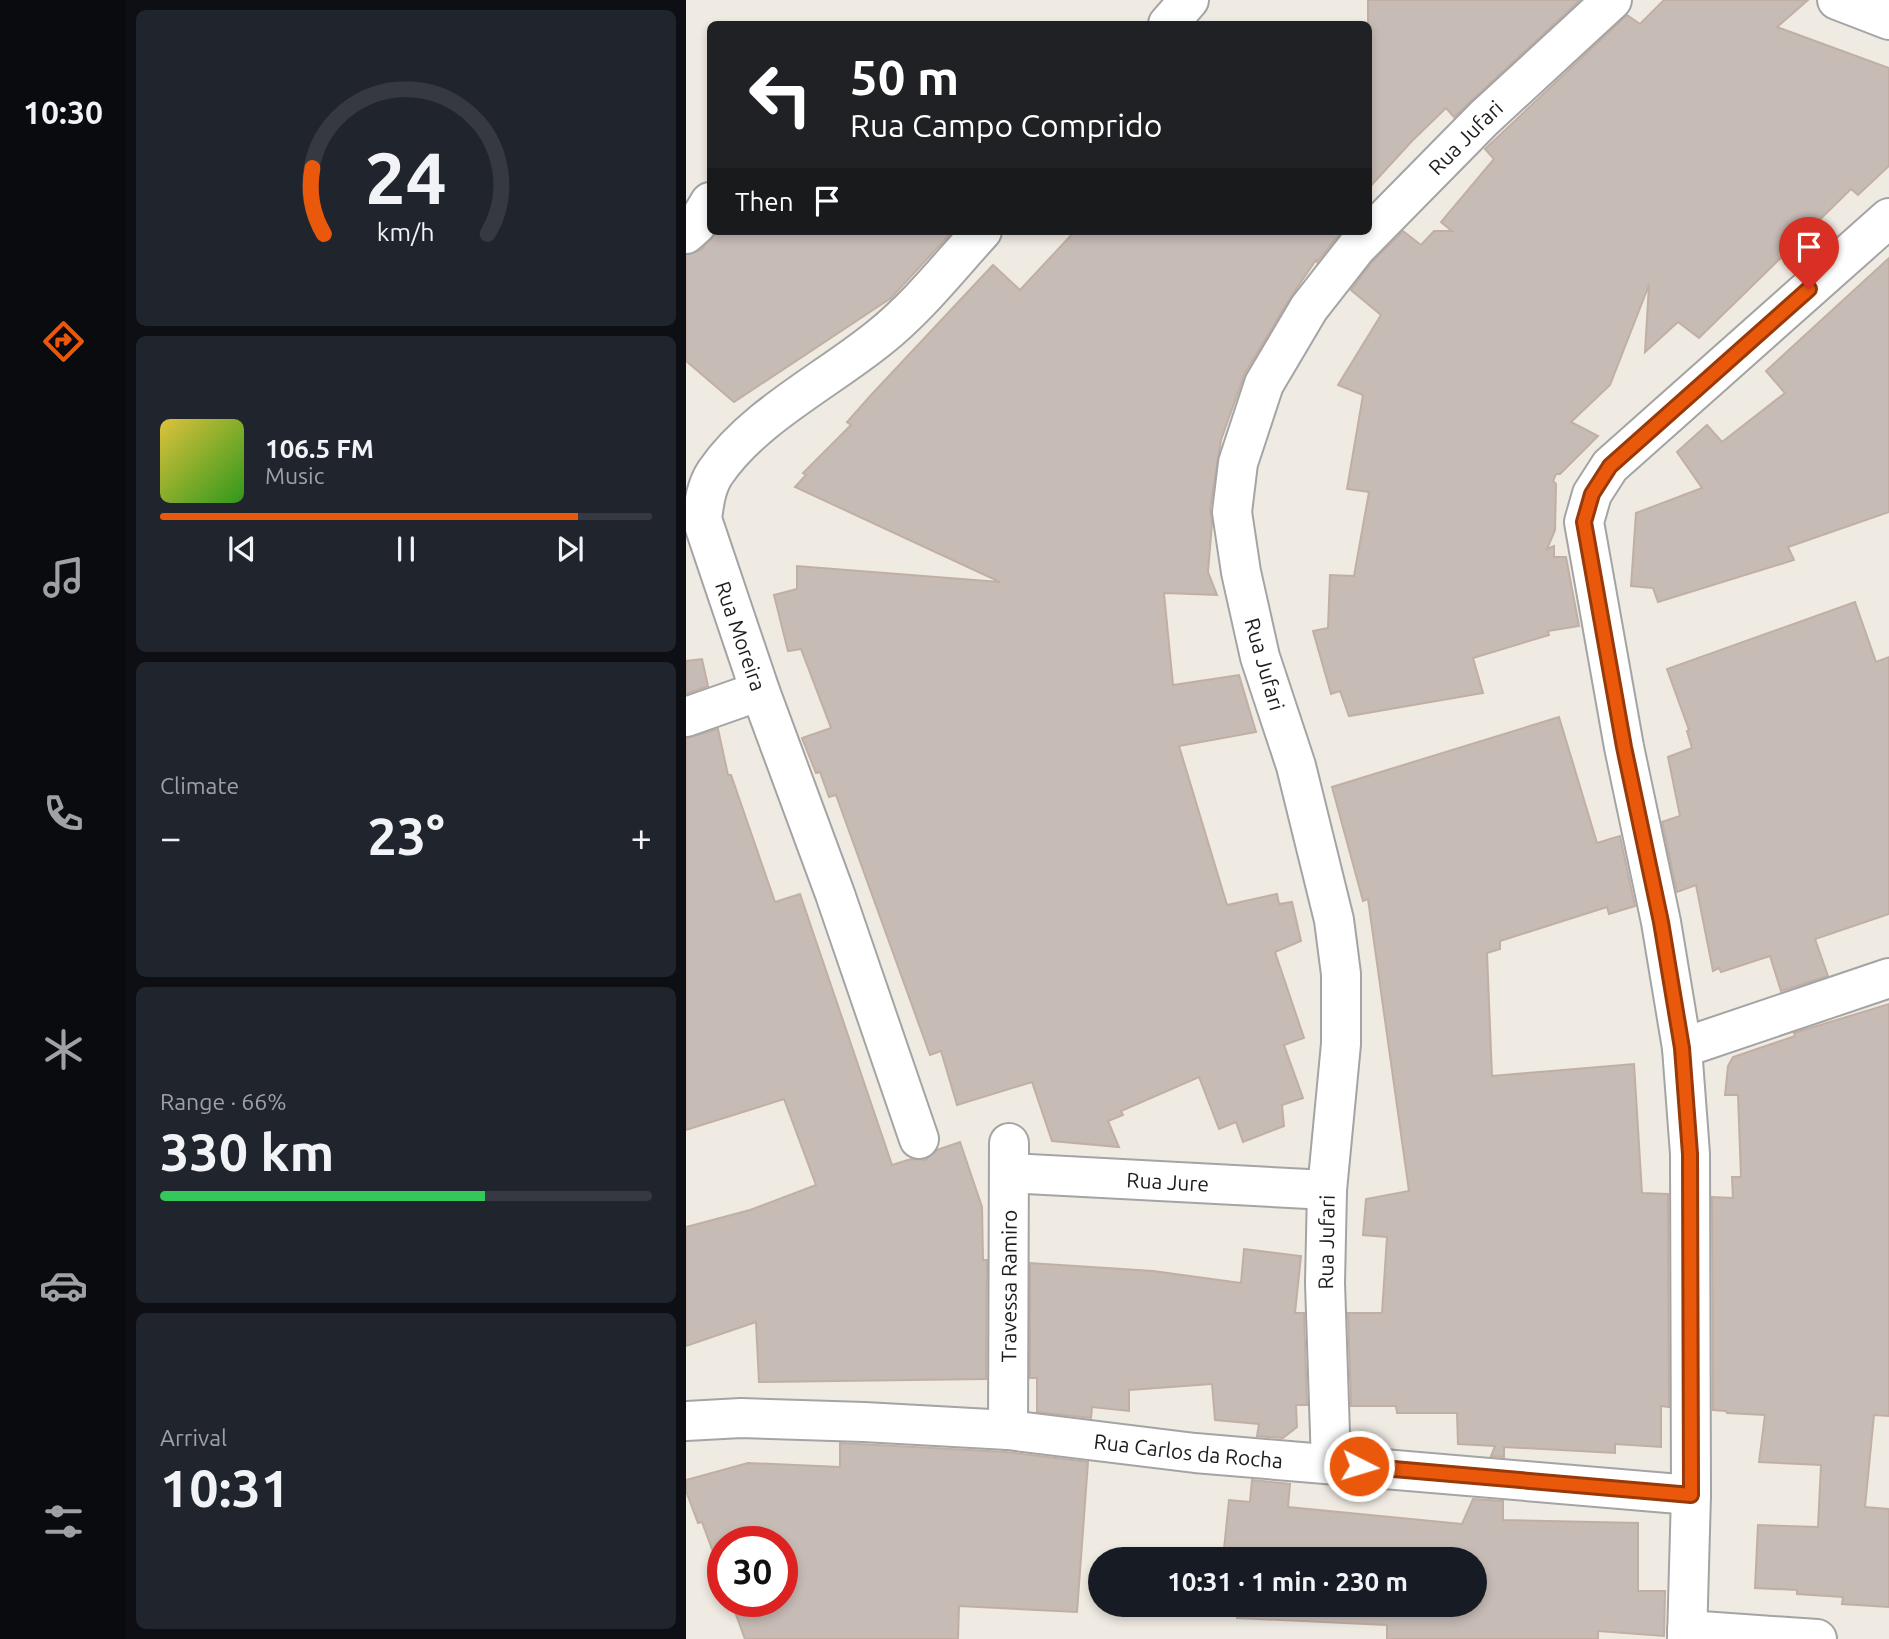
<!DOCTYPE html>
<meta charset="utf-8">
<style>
body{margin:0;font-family:Ubuntu,sans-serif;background:#20242c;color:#f1f3f6;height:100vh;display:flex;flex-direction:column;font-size:26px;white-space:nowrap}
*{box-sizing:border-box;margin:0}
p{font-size:23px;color:#9ea1a6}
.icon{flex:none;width:38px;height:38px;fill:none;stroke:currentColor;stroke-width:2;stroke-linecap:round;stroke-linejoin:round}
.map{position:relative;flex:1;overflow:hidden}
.sheet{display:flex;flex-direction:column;gap:10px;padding:10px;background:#0d0f14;width:560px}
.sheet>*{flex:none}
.banner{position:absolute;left:21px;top:21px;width:665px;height:214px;border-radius:10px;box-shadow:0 4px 10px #0003;background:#202124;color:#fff;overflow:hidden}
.speed{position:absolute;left:21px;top:1526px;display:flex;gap:14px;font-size:35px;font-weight:700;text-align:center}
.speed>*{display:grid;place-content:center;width:91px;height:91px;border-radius:50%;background:#171b24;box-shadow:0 4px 10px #0003;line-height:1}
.speed .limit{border:10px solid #d22;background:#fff;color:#111}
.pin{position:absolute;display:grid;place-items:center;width:60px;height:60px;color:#fff;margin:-72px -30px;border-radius:50% 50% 50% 0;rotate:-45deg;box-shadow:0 0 7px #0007}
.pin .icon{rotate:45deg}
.me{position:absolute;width:77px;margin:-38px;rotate:95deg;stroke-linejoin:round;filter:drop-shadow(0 0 5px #0008)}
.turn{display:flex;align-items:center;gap:24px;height:147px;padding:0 28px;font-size:32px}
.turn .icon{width:91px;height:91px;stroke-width:2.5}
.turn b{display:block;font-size:49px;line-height:60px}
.then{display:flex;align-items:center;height:66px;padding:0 28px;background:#0003;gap:14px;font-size:26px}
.big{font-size:52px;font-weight:700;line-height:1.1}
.sheet .card{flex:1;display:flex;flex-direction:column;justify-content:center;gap:10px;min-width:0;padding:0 24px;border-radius:10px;background:#20242c}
.sheet .dial{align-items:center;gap:0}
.dial svg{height:182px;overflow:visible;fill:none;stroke:#363941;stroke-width:7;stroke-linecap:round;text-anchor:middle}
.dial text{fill:#f1f3f6;stroke:none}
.song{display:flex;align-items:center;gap:21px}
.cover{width:84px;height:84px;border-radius:10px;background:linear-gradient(135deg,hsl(50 70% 55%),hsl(110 70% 35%))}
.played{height:7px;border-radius:4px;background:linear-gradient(90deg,#ea580c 85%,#363941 85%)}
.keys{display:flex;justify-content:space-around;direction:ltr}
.heat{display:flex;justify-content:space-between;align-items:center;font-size:38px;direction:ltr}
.charge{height:10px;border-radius:5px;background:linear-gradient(90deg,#34c759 66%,#363941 0)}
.trip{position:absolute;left:402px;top:1547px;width:399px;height:70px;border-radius:35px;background:#171b24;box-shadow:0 4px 10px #0003;font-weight:700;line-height:70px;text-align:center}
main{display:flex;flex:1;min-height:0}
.dock{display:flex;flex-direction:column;width:126px;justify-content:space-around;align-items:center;background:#090b0e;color:#9ea1a6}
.dock .icon{width:49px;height:49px}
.dock .current{color:#ea580c}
.dock b{font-size:32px;color:#f1f3f6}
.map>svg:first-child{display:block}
</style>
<main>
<nav class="dock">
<b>10:30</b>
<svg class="icon current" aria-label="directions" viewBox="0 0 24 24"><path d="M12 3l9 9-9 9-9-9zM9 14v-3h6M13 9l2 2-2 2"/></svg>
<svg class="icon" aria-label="music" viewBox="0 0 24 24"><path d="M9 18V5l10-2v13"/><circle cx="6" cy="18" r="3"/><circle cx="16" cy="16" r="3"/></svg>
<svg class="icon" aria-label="phone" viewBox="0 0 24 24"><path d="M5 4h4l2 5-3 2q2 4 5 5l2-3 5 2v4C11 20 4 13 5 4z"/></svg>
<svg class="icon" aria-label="climate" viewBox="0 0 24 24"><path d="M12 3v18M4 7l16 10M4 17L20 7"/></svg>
<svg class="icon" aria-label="car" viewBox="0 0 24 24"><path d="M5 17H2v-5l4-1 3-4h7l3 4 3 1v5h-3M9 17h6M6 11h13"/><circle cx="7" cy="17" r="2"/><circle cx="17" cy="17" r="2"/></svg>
<svg class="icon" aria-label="filters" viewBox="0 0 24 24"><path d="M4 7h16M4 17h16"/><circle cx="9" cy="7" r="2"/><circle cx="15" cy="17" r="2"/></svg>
</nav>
<section class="sheet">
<div class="card dial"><svg viewBox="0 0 100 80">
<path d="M14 69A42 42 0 1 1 86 69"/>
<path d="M14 69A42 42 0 0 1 9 40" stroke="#ea580c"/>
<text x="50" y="56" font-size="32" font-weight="700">24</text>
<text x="50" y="72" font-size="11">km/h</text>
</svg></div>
<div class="card">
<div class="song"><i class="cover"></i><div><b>106.5 FM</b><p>Music</p></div></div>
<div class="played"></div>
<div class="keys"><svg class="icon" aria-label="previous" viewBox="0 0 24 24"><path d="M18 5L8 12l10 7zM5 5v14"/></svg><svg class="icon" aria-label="pause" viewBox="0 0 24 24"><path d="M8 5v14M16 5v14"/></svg><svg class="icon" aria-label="next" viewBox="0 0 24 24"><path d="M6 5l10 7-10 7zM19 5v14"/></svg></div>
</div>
<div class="card"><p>Climate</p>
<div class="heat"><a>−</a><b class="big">23°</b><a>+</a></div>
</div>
<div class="card"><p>Range · 66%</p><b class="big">330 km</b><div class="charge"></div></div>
<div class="card"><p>Arrival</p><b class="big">10:31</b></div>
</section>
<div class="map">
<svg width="1203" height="1639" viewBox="0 0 1203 1639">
<rect width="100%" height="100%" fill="#efeae2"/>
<!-- building -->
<g fill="#c7bbb5" stroke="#c1afa4" stroke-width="2">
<path d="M682 0H894L768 117 760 108 726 141 682 189Z"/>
<path d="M978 0H1122L1091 27 1203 68V166L1172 195 1165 189 1013 338 992 322 959 352 963 285 924 385 885 422 912 436 874 474H870L867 481 870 484 869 530 861 549 868 546V557H880L893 626 862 631 863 635 787 658 797 693 663 716 654 691 645 694 627 631 642 628 644 575 668 576 683 492 661 489 677 395 652 385 695 315 665 290 686 262 717 231 735 245 748 231H766L755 222 808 159 799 149 941 15 954 24Z"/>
<path d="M32 231H267L205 298 48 402 0 361V255L15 250Z"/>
<path d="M389 231H656L631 262 630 260 606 295 559 373 535 440 524 509 526 523 522 572 531 595 478 593 487 685 553 675 570 732 493 746 541 905 591 894 593 904 606 902 615 941 589 952 618 1038 598 1045 617 1098 596 1105 598 1126 557 1142 550 1122 533 1129 513 1077 435 1111 437 1115 422 1121 433 1147 366 1141 346 1082 271 1105 255 1051 244 1055 150 795 143 797 134 772 130 773 116 738 145 728 115 649 102 651 88 595 111 589V566L314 582 109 487 120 475 117 473 165 425 161 422 186 394 307 265 334 290Z"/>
<path d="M1203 258V512L1102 547 1108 560 972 602 967 588 945 586 950 513 1016 488 991 452 1021 425 1036 442 1099 393 1080 371Z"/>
<path d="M1169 602 1190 662 1203 657V914L1129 939 1142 976 1095 991 1084 956 1035 972 1033 968 1027 971 1010 885 991 892 976 822 994 816 982 757 1006 748 1001 731 1003 730 981 669Z"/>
<path d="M16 659 22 686 0 694V661Z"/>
<path d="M873 717 911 843 934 836 949 906 923 914 921 907 814 941V949L801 953 806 1076 948 1064 956 1193 982 1194 983 1407 975 1406V1447L929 1444V1453L818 1447V1457L805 1456 809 1446 772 1444 771 1413H711L710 1406H665L662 1313H696L701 1237 677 1235 680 1199 723 1191 682 899 677 901 646 787Z"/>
<path d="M32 729 42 775H45L89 902 114 894 206 1165 225 1159 239 1160 251 1150 274 1142 296 1207 297 1260H301L300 1379 73 1382 70 1322 0 1346V1227L64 1210 130 1185 98 1099 0 1130V738Z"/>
<path d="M1203 1004V1416L1188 1415 1179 1507 1203 1509V1607L1156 1604 1157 1597 1111 1594V1590L1069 1588 1072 1525 1132 1527 1135 1465 1073 1462 1079 1415 1041 1413 1040 1411 1027 1410 1026 1197 1047 1198 1046 1177H1055L1052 1095H1039L1042 1066 1047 1057 1109 1036 1108 1033Z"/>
<path d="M558 1249 615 1256 609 1313H618L621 1405H610L611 1427 597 1438 571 1436 573 1424 529 1420 526 1384 443 1390V1411L406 1407 405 1418 351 1412V1378H344V1263L467 1271 555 1283Z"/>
<path d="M154 1443 320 1452 402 1462 391 1612 273 1606 272 1639H59L45 1601H96V1542H37V1579L16 1522 12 1523 0 1491V1480L62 1463 154 1467Z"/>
<path d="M566 1480 604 1484 602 1507 776 1524 787 1499 817 1501V1520L952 1523V1591H979L978 1636 912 1631V1639H701V1625L551 1618 552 1605H789V1559H537L543 1500 564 1502Z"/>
</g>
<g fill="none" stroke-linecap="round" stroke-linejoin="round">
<defs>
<g id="pedestrian">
<path id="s1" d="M323 1173 641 1190"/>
</g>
<g id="minor">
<path d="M1151 0 1203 20"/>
<path d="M482 24 503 0"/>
<path d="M0 234 10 225 24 202"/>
<path d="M0 717 74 691"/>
<path d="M996 1048 1203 978"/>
<path d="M233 1139 149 894 74 691 16 519C18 503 20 487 29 473 67 417 140 381 193 338 231 308 263 267 296 231"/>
<path id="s2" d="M0 1421 55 1418 178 1422 322 1430 509 1453 1005 1495"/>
<path id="s3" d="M322 1430 323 1143"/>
<path id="s4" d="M645 1464 639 1283 641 1190 655 1044V974L648 920 610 766 574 657 555 572 546 512 552 463 578 384 623 308 670 248 798 118 926 0"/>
<path d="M1001 1630 1131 1639"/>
<path d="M1001 1639 1005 1495 1004 1154 996 1048 975 922 938 747 898 522 906 494 924 466 1203 218"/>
</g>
</defs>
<!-- pedestrian casing -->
<use href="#pedestrian" stroke="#a4a4a4" stroke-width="42"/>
<!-- minor casing -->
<use href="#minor" stroke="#a4a4a4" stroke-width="42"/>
<!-- pedestrian -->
<use href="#pedestrian" stroke="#fff" stroke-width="38"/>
<!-- minor -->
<use href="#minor" stroke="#fff" stroke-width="38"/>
</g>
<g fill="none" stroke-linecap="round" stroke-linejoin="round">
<defs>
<path id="route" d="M673 1466 1005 1495 1004 1154 996 1048 975 922 938 747 898 522 906 494 924 466 1123 289"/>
</defs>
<!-- route casing -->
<use href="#route" stroke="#983908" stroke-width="18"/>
<!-- route -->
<use href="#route" stroke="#ea580c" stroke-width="12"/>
</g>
<g text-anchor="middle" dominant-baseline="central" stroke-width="5" stroke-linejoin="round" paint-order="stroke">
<!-- street labels -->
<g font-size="21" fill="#1d1d1d" stroke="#fff">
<text stroke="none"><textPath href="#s4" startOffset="1419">Rua Jufari</textPath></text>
<text transform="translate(55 636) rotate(71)">Rua Moreira</text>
<text transform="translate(579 664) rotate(74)">Rua Jufari</text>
<text stroke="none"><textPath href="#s1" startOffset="159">Rua Jure</textPath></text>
<text stroke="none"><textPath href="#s4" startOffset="222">Rua Jufari</textPath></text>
<text stroke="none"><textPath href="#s3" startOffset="144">Travessa Ramiro</textPath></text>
<text stroke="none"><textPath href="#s2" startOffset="504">Rua Carlos da Rocha</textPath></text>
</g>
</g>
</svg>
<div class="speed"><div class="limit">30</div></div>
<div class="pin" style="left:1123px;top:289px;background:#d93025"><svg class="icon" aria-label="arrive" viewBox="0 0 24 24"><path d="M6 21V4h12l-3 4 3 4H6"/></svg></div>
<svg class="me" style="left:673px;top:1466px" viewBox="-20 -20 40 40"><circle r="17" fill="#ea580c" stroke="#fff" stroke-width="3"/><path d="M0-11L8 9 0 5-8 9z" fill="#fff"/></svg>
<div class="trip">10:31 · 1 min · 230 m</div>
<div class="banner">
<div class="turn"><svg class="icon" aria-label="left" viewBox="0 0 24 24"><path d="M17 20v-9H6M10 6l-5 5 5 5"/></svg><div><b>50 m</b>Rua Campo Comprido</div></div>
<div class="then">Then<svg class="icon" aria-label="arrive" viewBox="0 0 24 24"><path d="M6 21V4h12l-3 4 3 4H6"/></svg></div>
</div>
</div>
</main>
